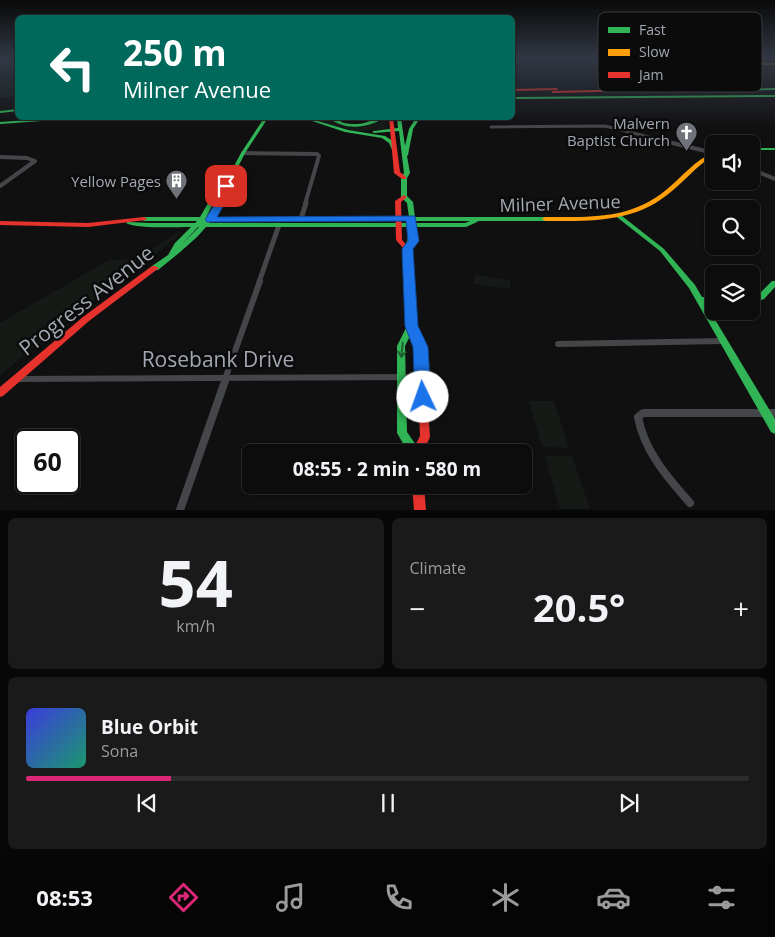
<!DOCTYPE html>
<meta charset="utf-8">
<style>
body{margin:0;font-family:"Open Sans",sans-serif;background:#1a1a1b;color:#f1f3f6;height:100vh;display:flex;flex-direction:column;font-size:19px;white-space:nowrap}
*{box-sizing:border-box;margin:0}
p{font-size:16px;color:#9a9b9d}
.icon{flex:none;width:28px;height:28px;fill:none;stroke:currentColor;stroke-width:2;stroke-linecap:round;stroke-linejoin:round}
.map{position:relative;height:510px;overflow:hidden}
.panel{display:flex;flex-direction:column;gap:8px;padding:8px;background:#070707;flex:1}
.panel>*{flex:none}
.guide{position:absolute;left:15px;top:15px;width:500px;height:105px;border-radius:8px;box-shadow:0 1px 4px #0004,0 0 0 1px #2c2c2e;background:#00695c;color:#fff;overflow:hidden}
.controls{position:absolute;left:705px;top:135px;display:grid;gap:10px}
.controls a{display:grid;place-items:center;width:55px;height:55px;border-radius:8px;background:#0c0c0d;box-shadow:0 1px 4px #0004,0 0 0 1px #2c2c2e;font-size:25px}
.speed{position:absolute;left:15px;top:429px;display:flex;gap:10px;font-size:25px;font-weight:700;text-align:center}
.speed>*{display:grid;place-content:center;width:65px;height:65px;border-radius:50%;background:#0c0c0d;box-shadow:0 1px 4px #0004,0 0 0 1px #2c2c2e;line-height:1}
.speed .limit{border:2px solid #111;border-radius:8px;background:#fff;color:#111}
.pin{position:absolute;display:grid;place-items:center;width:42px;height:42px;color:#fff;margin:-21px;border-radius:10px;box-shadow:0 2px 8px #0006}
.me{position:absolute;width:55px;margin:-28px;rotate:357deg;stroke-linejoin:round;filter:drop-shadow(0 0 4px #0008)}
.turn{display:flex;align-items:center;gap:18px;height:105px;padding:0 25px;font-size:22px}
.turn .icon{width:65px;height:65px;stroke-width:2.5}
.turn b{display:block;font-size:35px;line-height:42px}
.big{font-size:38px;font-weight:700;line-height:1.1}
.panel .card{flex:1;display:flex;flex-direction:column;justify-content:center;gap:8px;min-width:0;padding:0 18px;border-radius:8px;background:#1a1a1b}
.panel .dial{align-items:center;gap:0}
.dial b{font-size:65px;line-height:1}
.song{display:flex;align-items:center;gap:15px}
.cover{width:60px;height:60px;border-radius:8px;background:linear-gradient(135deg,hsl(240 70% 55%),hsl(160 70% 35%))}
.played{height:5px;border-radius:2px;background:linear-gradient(90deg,#db2777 20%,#2c2c2e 20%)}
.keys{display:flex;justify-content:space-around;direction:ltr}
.heat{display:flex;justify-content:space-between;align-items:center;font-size:28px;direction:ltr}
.panel .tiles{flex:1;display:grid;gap:8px;grid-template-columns:1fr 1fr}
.card:last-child{grid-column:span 2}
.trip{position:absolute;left:242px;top:444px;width:290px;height:50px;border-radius:8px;background:#0c0c0d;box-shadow:0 1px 4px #0004,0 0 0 1px #2c2c2e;font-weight:700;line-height:50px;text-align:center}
.tab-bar{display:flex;height:80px;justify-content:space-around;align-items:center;background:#050505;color:#9a9b9d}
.tab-bar .icon{width:35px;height:35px}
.tab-bar .selected{color:#db2777}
.tab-bar b{font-size:22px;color:#f1f3f6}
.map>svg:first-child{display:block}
</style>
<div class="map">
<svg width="775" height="510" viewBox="0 0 775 510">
<rect width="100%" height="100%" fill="#101011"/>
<!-- green -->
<g fill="#161a17">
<path d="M0 58H17V72L7 76 17 77V83L13 84 17 85V97L0 98V94L4 90 0 92Z"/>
<path d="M309 118C314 118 325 116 329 118 346 127 367 128 386 120L389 130 354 131Z"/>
<path d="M179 232 181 233C123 284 57 323 0 376V323L109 260 136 259Z"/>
<path d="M475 275 510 280V289L474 284Z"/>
<path d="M529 401H554L569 448 542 447Z"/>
<path d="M545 456H572L590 509H560Z"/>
</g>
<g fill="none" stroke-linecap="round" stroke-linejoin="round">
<!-- stream -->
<path stroke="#262b31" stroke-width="1" d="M0 67 16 63"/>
<!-- river -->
<rect fill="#262b31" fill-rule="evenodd" x="0" y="62" width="18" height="2"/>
<!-- street-far5 -->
<g stroke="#454649" stroke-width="2.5">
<path d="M724 62 722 66 727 68"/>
<path d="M512 64 519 62 520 58"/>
</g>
<!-- street-far4 -->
<path stroke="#454649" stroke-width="3" d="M491 127 605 126 673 143"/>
<!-- street-far3 -->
<g stroke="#454649" stroke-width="4">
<path d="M668 142 714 153"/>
<path d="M243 153 317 154 319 156 305 204"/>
<path d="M0 157 27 158 35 161 0 186"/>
<path d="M751 169 775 179"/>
</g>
<!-- street-far2 -->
<g stroke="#454649" stroke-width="5">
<path d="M301 219 306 203"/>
<path d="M259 282 279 225"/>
</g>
<!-- street-far1 -->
<g stroke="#454649" stroke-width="6">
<path d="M558 344 723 341"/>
<path d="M18 379 422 377"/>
<path d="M224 382 260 281"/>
</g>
<!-- street -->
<g stroke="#454649" stroke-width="8">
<path d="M690 503C668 478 644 451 638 417L643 413H775"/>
<path d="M180 510 225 381"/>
</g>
<!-- fast -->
<g fill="#30b455" fill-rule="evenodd">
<path d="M725 85 726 87 638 88 636 87 638 86Z"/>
<path d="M775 88V90L718 91 716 90 718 89Z"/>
<path d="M775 95V97L512 99V97Z"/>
<path d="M18 109V111L0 113V111Z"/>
<path d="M61 118H73L71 119 0 124V122Z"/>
<path d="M264 118H268L245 153 226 191 228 194 213 217H409L407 203 401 197V178L404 173 399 131 374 133 372 132 374 131 398 128 397 118H401L405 146 409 129 416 118H420L413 129 408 155 407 156 410 173 407 178V196L413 202 415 217H545L548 219 545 221H478L477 222 466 227H416L415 238 409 250 407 251 404 249 408 238 409 227H206L197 237 179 253 158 270H152L151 268 152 266 168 255 175 243 191 227C177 227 137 229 126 223L127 222 150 223H195L197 221H144L141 219 144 217H200L211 198 221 190 241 153ZM222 194 206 217 215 200ZM210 221H409V223H209ZM415 221H470L465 223H416ZM199 227 182 244 198 227Z"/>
<path d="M303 118H308L348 130 385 136 393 141 397 151 393 152 389 143 382 138 345 132Z"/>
<path d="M329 118C335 117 338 121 344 123 348 124 353 124 357 124 366 124 376 117 385 118 368 128 345 131 329 118Z"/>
<rect x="751" y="148" width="24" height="2"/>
<path d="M620 215 622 216 664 249 695 285 702 297H714V303H705L775 419V434L771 432 689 288 660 251 618 218 617 217 618 216Z"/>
<path d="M772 281H775V287L764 299 751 304V298L758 295Z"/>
<path d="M411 323 414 324 415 326 405 346 407 432 418 448 419 452H408L397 433V346L408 324Z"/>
</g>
<!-- slow -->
<g fill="#ff9f0a" fill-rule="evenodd">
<path d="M700 58H704L737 62 775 63V65L737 64Z"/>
<path d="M714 152V155C696 166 683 183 667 195 632 223 588 221 545 221L542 219 545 217C589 217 630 220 666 190 682 177 695 160 714 152Z"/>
</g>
<!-- jam -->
<g fill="#e5322d" fill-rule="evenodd">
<path d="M558 88 557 90 512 91V89Z"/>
<path d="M642 89 643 91 553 93 551 92 553 91Z"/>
<path d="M389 118H393L400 172 406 177V179H402L394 173Z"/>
<path d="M404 195 407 197 401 202 402 240 410 249 415 326 424 347 430 437 423 452H412L420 436 416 347 407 326 404 249 396 240 395 201Z"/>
<path d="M144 217 147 219 146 220 88 227 0 225V221L88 223Z"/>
<path d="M152 266H155L159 268 89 321 3 396 0 397V387L83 317Z"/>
<path d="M412 485H424L426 510H414Z"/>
</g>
</g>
<!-- one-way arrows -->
<defs><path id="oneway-shaft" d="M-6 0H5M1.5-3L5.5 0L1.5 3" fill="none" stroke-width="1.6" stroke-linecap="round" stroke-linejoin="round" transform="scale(1.25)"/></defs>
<use stroke="#1e6030" href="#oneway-shaft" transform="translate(402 350) rotate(96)"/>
<!-- sky -->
<linearGradient id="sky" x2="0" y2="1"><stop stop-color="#090909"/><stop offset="0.45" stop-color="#313743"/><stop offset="1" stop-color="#313743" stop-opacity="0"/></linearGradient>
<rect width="775" height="129" fill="url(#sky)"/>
<!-- route -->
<path fill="#1a73e8" stroke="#114b97" d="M222 184H229L227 191 230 194 217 217 415 216 419 241 413 249 418 326 428 347 431 397 429 402 423 404 417 402 415 397 413 347 405 326 402 249 408 241 406 221 207 222 205 220 221 194 218 191Z"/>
<!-- icons -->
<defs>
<symbol id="church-pin" viewBox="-11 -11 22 30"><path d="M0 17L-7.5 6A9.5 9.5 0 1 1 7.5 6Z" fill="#6f7279" stroke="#0b0b0c"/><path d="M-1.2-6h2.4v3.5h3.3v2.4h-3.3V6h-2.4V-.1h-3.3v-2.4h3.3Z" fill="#fff"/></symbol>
<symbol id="building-pin" viewBox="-11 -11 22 30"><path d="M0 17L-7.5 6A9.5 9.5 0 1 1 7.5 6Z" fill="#6f7279" stroke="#0b0b0c"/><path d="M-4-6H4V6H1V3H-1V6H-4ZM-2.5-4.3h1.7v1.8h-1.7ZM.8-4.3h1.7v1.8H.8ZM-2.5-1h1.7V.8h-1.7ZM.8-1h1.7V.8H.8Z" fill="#fff"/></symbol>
</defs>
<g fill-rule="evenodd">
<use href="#church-pin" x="674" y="120" width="25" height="34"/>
<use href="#building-pin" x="164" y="168" width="25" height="34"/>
</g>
<g text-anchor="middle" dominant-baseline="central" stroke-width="5" stroke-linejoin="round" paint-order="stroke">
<!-- far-poi labels -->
<g font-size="15" fill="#a2a7b1" stroke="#0b0b0c" text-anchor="end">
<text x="670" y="123">Malvern<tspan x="670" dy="17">Baptist Church</tspan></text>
<text x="161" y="181">Yellow Pages</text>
</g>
<!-- street labels -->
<g font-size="18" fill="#a2a7b1" stroke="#0b0b0c">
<text transform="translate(560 203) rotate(-2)">Milner Avenue</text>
</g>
<!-- near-street labels -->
<g font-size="21" fill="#a2a7b1" stroke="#0b0b0c">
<text transform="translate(86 300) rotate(-38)">Progress Avenue</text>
<text x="218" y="359">Rosebank Drive</text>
</g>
</g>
<!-- legend -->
<rect x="598" y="12" width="164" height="80" rx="8" fill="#0b0b0c" stroke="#383a3e" stroke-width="1"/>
<rect x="608" y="27" width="22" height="6" fill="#30b455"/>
<rect x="608" y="49" width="22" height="7" fill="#ff9f0a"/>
<rect x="608" y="72" width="22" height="6" fill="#e5322d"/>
<g font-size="14" fill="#a2a7b1">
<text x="639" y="35">Fast</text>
<text x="639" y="57">Slow</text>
<text x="639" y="80">Jam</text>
</g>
</svg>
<div class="controls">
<a><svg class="icon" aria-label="sound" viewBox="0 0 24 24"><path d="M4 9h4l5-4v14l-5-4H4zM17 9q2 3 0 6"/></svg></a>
<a><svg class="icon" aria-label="search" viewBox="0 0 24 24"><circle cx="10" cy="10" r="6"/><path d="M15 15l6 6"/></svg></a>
<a><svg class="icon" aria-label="layers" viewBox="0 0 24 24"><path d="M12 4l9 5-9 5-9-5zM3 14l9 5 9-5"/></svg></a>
</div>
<div class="speed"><div class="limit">60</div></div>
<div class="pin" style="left:226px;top:186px;background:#d93025"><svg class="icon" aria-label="arrive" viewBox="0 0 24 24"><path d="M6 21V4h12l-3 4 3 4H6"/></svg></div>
<svg class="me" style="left:423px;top:397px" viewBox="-20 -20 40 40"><circle r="19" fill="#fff"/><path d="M0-13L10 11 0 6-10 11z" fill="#1a73e8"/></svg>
<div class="trip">08:55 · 2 min · 580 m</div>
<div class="guide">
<div class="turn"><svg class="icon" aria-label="left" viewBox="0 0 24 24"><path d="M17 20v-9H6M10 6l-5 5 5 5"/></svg><div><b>250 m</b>Milner Avenue</div></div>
</div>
</div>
<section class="panel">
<div class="tiles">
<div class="card dial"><b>54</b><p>km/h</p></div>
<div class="card"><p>Climate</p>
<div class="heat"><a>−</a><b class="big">20.5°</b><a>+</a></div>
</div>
<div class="card">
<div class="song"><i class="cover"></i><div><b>Blue Orbit</b><p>Sona</p></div></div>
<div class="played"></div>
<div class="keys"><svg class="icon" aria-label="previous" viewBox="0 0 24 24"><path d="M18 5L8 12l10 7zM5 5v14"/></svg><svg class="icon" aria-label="pause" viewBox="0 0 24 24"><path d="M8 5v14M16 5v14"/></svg><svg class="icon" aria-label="next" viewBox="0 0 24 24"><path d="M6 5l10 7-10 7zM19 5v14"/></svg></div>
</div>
</div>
</section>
<nav class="tab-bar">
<b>08:53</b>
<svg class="icon selected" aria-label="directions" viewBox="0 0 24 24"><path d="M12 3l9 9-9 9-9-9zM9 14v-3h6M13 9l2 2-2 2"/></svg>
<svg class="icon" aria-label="music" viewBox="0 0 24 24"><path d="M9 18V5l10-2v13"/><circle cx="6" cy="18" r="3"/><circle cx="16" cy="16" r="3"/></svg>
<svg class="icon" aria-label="phone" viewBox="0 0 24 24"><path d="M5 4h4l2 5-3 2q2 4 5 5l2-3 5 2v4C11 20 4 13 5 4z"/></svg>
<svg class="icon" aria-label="climate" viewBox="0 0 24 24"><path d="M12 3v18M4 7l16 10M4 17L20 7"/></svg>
<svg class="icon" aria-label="car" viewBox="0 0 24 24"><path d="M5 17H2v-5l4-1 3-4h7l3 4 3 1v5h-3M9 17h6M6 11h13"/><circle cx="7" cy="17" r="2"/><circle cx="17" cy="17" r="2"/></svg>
<svg class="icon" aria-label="filters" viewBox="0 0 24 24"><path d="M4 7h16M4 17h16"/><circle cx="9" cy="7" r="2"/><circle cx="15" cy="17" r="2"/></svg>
</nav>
